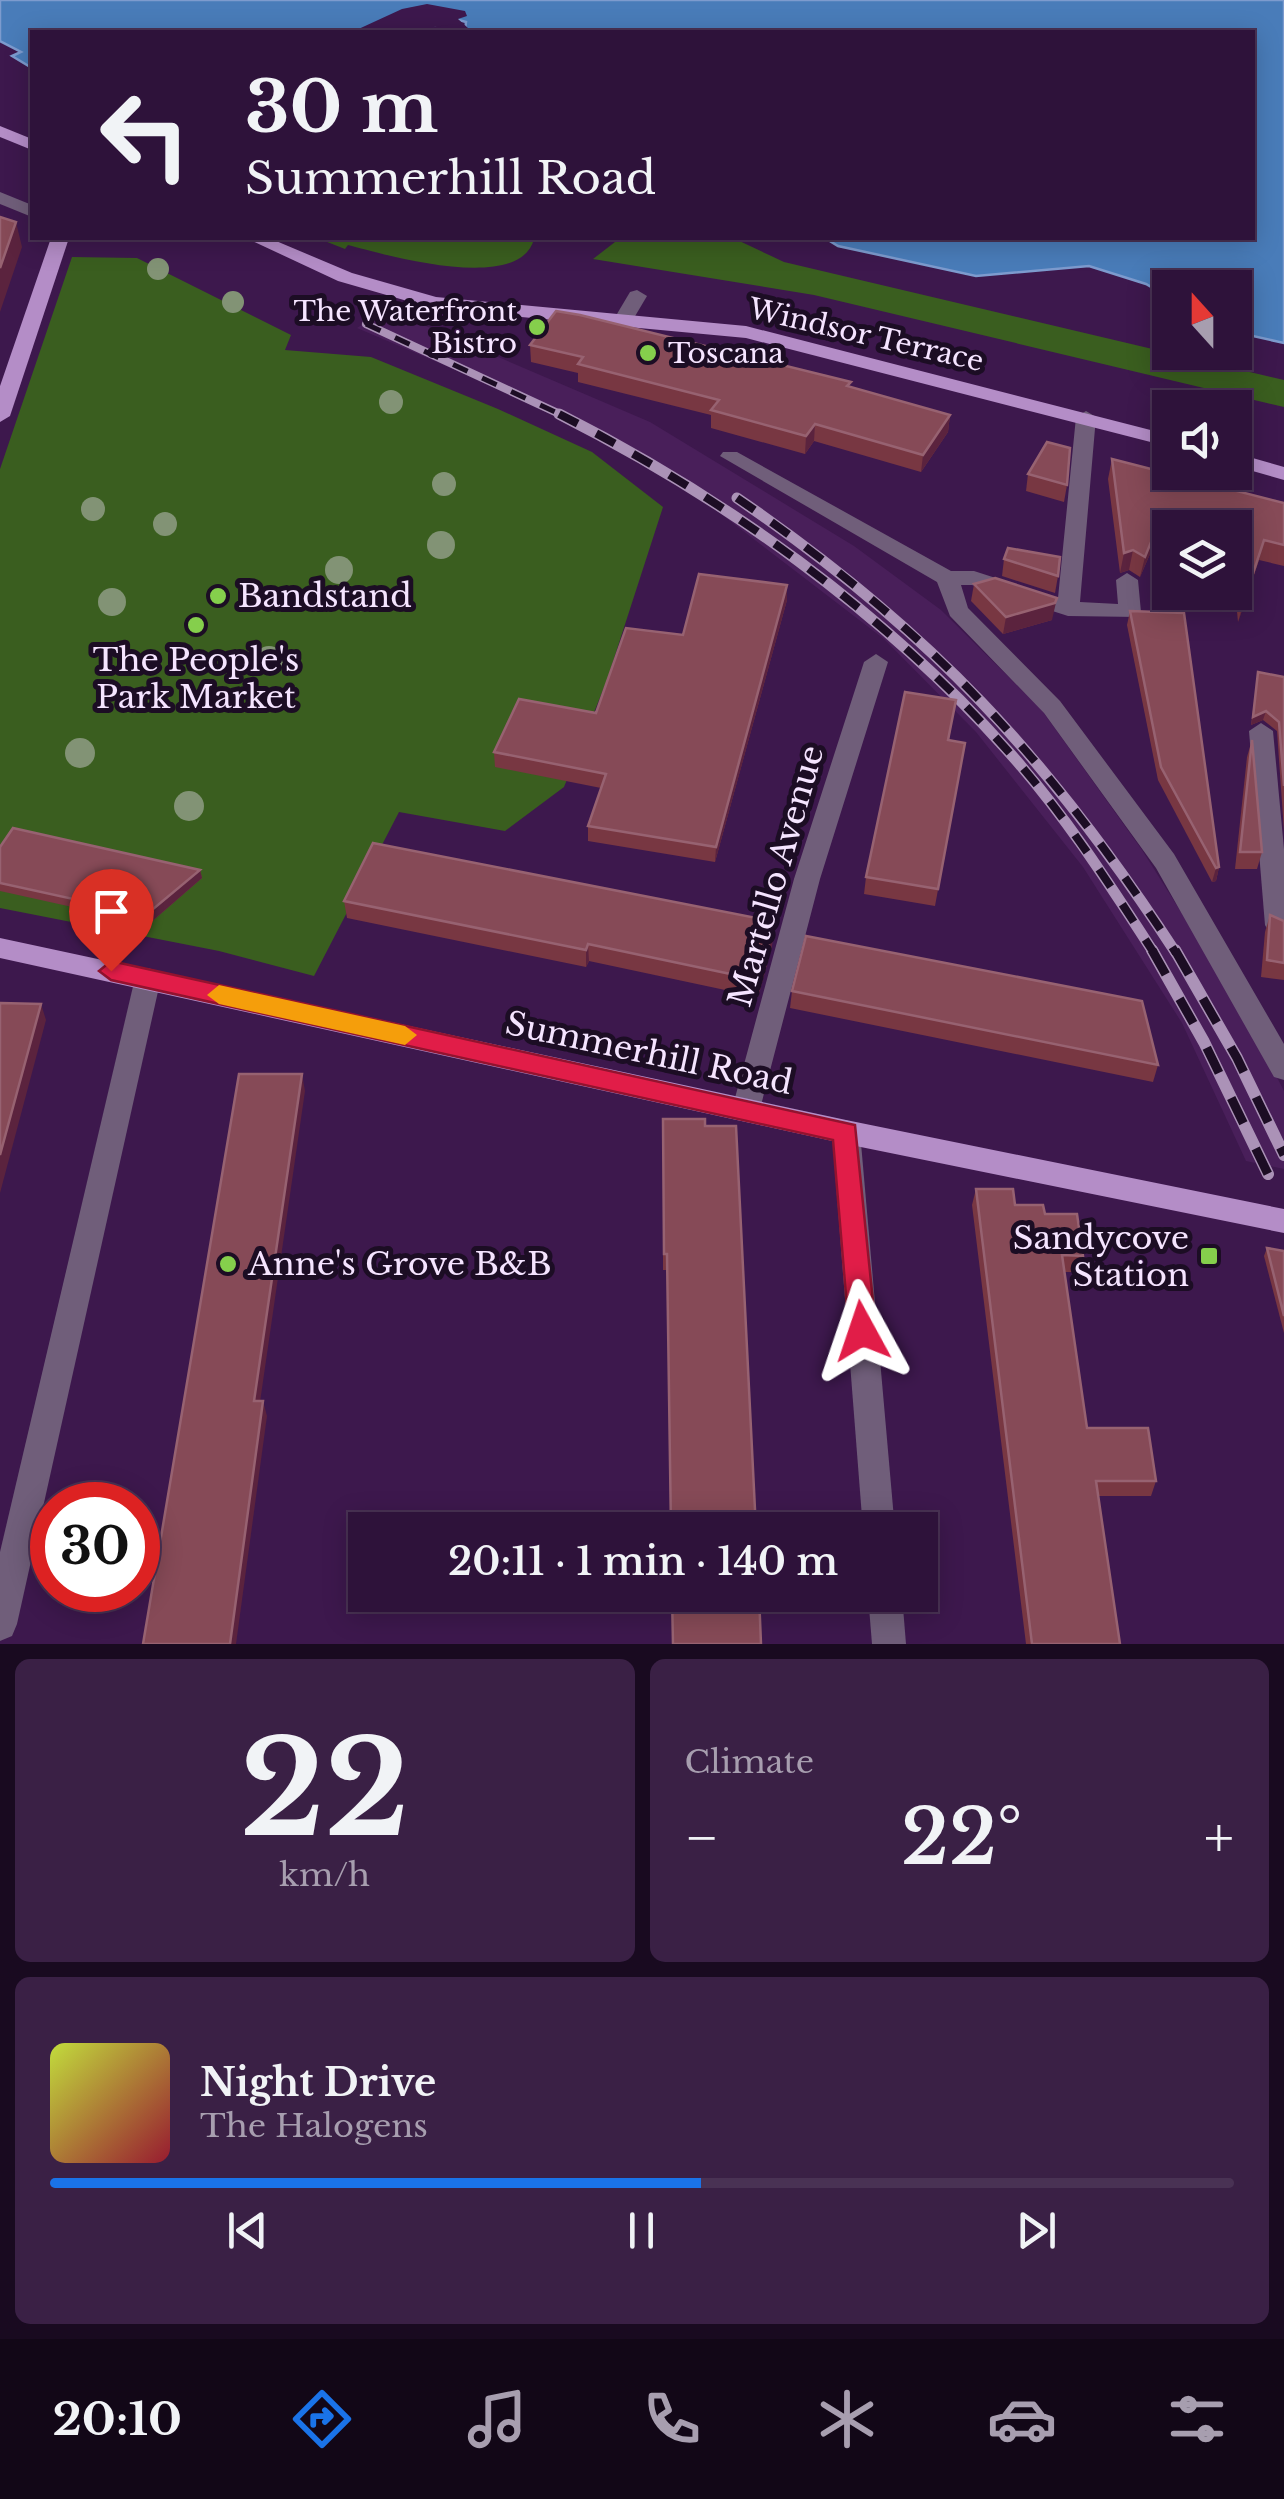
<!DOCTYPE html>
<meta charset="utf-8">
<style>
body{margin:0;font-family:"Libre Baskerville",serif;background:#3a2045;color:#f1f3f6;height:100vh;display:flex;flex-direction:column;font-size:38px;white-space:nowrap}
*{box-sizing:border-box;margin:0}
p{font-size:32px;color:#a79eaf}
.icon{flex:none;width:55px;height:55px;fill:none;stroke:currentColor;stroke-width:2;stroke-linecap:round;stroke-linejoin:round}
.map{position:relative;height:1644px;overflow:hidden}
.sheet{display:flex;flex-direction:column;gap:15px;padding:15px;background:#190a20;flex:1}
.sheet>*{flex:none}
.hud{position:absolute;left:30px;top:30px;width:1225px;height:210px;border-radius:0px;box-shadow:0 5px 25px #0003,0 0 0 2px #493254;background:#2e123a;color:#f1f3f6;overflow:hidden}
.needle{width:65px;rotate:339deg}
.controls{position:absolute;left:1152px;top:270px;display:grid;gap:20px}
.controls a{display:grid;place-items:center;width:100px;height:100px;border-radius:0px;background:#2e123a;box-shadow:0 5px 25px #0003,0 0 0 2px #493254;font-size:50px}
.speed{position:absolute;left:30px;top:1482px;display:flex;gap:20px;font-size:50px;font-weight:700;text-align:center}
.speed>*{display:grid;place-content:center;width:130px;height:130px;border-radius:50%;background:#2e123a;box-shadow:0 5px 25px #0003,0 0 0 2px #493254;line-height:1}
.speed .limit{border:15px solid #d22;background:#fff;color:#111}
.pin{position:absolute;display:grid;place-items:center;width:85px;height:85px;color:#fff;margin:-102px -42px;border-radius:50% 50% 50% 0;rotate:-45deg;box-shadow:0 0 10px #0007}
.pin .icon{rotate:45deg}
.me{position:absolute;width:110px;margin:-55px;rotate:355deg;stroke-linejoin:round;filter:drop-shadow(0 0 8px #0008)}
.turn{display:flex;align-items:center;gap:35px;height:210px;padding:0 50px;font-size:45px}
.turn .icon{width:130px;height:130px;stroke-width:2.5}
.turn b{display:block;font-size:70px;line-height:85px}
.big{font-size:75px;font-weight:600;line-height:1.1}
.sheet .widget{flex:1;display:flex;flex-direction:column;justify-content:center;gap:15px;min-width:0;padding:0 35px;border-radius:15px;background:#3a2045}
.sheet .dial{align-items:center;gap:0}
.dial b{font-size:130px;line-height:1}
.song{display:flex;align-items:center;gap:30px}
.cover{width:120px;height:120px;border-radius:15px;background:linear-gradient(135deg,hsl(70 70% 55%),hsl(350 70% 35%))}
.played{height:10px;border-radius:5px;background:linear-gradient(90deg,#1a73e8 55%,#493254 55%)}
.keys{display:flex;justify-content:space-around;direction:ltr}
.heat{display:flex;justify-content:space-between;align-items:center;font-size:55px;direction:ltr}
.sheet .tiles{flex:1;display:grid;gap:15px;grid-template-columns:1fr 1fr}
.widget:last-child{grid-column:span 2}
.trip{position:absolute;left:348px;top:1512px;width:590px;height:100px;border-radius:0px;background:#2e123a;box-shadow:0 5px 25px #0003,0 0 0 2px #493254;font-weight:600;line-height:100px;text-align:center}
.tabs{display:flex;height:160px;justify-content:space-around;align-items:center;background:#120717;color:#a79eaf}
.tabs .icon{width:70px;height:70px}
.tabs .selected{color:#1a73e8}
.tabs b{font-size:45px;color:#f1f3f6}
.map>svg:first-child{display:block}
</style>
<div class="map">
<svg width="1284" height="1644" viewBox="0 0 1284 1644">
<rect width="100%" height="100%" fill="#3d184d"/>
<!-- built -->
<path fill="#491f5a" d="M386 309 650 422 854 546 941 610 1041 709 1142 850 1242 1009 1284 1091V1169L1246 1161 1182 1023 1083 867 976 732 884 639 708 504 615 445 515 395 357 328Z"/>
<!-- green -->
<g fill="#3a5e1f">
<path d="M317 238H533L534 239C520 294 386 255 348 245L345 249Z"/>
<path d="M629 238H733L784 262 1284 380V407L814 295 593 259 615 242Z"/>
<path d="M72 257 137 258 291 335 285 350 371 357 498 409 592 452 663 507 607 680 564 787 505 831 399 812 314 976 219 951 0 908V469Z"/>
</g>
<!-- water -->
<path fill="#497cb9" stroke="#7d9bce" stroke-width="2.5" d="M0 0H1284V343L1235 332V288H1170V298L1146 284 1089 266 976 276 838 246 825 238H1252V32H460L465 31 466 22 455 19 413 32H32V68L12 56 21 52 0 41Z"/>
<!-- pier -->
<path fill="#3d184d" d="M427 4 465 11 467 16 458 19 468 28 455 32 463 26 455 24 434 27 428 32H352L402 9Z"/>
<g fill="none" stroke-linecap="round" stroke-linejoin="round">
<!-- minor -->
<g fill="#705e7a" fill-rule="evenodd">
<path d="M0 192 32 205V217L0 204Z"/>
<path d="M637 290 647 296 631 323H617L614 319 630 292Z"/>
<path d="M1086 411 1096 417 1080 602 1118 604 1116 580 1127 573 1138 580 1141 612 1138 617 1068 616 972 585H961L968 608 1060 701 1174 854 1284 1044V1080L1274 1077 1156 868 1044 713 950 616 937 582 720 456 723 452H737L951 571H974L1058 598 1076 417Z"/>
<path d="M876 654 888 662 820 879 760 1109 756 1117 746 1120 736 1117 732 1109 794 879 864 662Z"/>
<path d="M1261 723 1273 731 1284 849V936L1269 932 1265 925 1249 731Z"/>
<path d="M148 968 157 971 161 978 17 1624 12 1636 0 1641V1552L135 978 139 971Z"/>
<path d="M846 1120 856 1124 860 1132 895 1530H863L832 1132 836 1124Z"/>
<path d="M868 1595H902L906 1644H872Z"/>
</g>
<!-- major -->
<g fill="#b48dc7" fill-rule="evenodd">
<path d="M0 126 32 139V150L0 137Z"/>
<path d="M51 238H69L10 416 0 422V386Z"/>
<path d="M246 238H269L352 273 436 297 746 326 1170 435V447L746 338 435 309 338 281Z"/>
<path d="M1235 453 1284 467V480L1235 466Z"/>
<path d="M0 938 846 1120 1284 1209V1233L846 1144 0 958Z"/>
</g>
<defs>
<path id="rail-far2" d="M366 324 564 416"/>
<g id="rail-far1">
<path d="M559 414C725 498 882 610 1007 750 1063 812 1108 882 1154 953"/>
<path d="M737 498C929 629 1049 758 1176 953"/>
</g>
<g id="rail">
<path d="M1152 950 1204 1042 1268 1174"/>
<path d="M1175 950 1237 1058 1284 1155"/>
</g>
</defs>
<!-- rail-far2 casing -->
<use href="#rail-far2" stroke="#ab92b7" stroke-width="8"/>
<!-- rail-far1 casing -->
<use href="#rail-far1" stroke="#ab92b7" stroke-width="11"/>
<!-- rail casing -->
<use href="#rail" stroke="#ab92b7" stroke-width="12"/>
<!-- rail-far2 -->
<use href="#rail-far2" stroke="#1c0d24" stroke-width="5" stroke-dasharray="16" stroke-linecap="butt"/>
<!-- rail-far1 -->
<use href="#rail-far1" stroke="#1c0d24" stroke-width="8" stroke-dasharray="21" stroke-linecap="butt"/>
<!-- rail -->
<use href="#rail" stroke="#1c0d24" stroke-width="9" stroke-dasharray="28" stroke-linecap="butt"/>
</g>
<!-- trees -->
<g fill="#829375">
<circle cx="158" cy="269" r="11"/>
<circle cx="233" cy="302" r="11"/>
<circle cx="391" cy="402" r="12"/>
<circle cx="444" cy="484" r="12"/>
<circle cx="93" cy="509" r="12"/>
<circle cx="165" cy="524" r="12"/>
<circle cx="441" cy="545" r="14"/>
<circle cx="339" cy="570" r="14"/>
<circle cx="112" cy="602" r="14"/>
<circle cx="269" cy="660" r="14"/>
<circle cx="80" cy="753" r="15"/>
<circle cx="189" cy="806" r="15"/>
</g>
<!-- wall -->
<g fill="#783742">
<path d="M530 345 850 387 950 415 948 432 921 472 814 441 805 454 711 428V415L578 382V373L531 362Z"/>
<path d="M1112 459 1284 503V566L1259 560 1238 622 1235 590V528H1170V533L1160 531 1140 577 1129 570 1120 573 1108 479Z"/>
<path d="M1028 474 1067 485 1064 502 1026 491Z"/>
<path d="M1004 559 1058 576 1055 593 1002 576Z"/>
<path d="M974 584 1052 620 1003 634 971 601Z"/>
<path d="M787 585V600L715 862 588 841V826L601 788 495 767 494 752 596 713 683 635Z"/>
<path d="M1130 611 1219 867 1216 881 1212 882 1158 780 1127 625Z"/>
<path d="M1258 672 1284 677V831L1277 731 1263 720 1251 725Z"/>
<path d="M953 717 949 740 965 743 935 906 864 894 866 877Z"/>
<path d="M1252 740 1262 852 1257 869H1235L1247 757Z"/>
<path d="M0 847 200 870 202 878 149 924 0 891Z"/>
<path d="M344 901 767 920V928L773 929 772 946 758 997 589 961 586 967 347 918Z"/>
<path d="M1270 915 1284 921V980L1261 977 1265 932Z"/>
<path d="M792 991 1158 1065 1153 1082 790 1008Z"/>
<path d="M663 1119 667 1270H663Z"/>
<path d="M976 1189 1015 1205 1045 1214 1083 1256 1079 1272H1064L1087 1428 1156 1481 1151 1496H1098L1120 1644H1026L972 1205Z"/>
<path d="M1267 1248 1284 1251V1333L1264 1256Z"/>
</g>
<!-- shaded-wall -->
<g fill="#5b233e">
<path d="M16 222 22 247 0 312V268Z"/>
<path d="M950 415 948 432 921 472 923 455Z"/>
<path d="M815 424 814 441 805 454 806 436Z"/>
<path d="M1164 510 1160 531 1140 577 1145 557Z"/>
<path d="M1264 540 1259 560 1238 622 1244 601Z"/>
<path d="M1133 550 1129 570 1120 573 1124 553Z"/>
<path d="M787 585V600L715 862 716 847Z"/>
<path d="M1057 598 1052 620 1003 634 1006 617Z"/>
<path d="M1266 711 1263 720 1251 725 1253 717Z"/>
<path d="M1219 867 1216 881 1212 882 1216 868Z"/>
<path d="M200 870 202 878 149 924 146 915Z"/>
<path d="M773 929 772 946 758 997 759 980Z"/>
<path d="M588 944 589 961 586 967V950Z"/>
<path d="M41 1004 46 1020 0 1193V1155Z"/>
<path d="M302 1074 305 1091 258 1416 254 1401Z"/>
<path d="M263 1401 267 1416 236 1644H230Z"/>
</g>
<!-- building -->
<g fill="#864a57" stroke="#976271" stroke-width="2.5">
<path d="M0 217 16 222 0 268Z"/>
<path d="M556 311 580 315 851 382 847 386 950 415 923 455 815 424 806 436 711 410 719 400 578 364 583 357 530 345Z"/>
<path d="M1047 442 1070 448 1067 485 1028 474Z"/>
<path d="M1112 459 1284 503V545L1264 540 1244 601 1235 528H1229L1164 510 1145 557 1133 550 1124 553Z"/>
<path d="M1008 548 1060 557 1058 576 1004 559Z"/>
<path d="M699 574 787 585 716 847 588 826 606 774 494 752 519 699 596 713 626 628 683 635Z"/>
<path d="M995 578 1057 598 1055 603 1006 617 974 584Z"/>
<path d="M1130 611 1184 613 1219 867 1216 868 1161 767Z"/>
<path d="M1258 672 1284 677V786L1279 722 1266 711 1253 717Z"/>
<path d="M905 692 956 700 948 740 965 743 938 889 866 877Z"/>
<path d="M1252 740 1262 852H1240Z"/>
<path d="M13 828 200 870 146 915 0 883V847Z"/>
<path d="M373 843 767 920 765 928 773 929 759 980 588 944 586 950 344 901Z"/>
<path d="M1270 915 1284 921V963L1267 960Z"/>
<path d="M806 936 1142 1001 1158 1065 792 991Z"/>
<path d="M0 1003 41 1004 0 1155Z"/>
<path d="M239 1074H302L254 1401H263L230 1644H143Z"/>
<path d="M663 1119H705V1126H736L756 1530H671L667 1254H664Z"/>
<path d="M976 1189H1013L1015 1205H1043L1045 1214H1077L1083 1256 1062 1255 1087 1428H1148L1156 1481H1096L1120 1644H1032Z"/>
<path d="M1267 1248 1284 1251V1316Z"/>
<path d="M672 1595H759L761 1644H673Z"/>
</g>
<!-- route -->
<path fill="#e11d48" stroke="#92132f" stroke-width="2.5" d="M111 961 855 1125 876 1331 872 1340 862 1344 853 1340 849 1331 833 1140 111 980 99 971Z"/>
<!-- slow -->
<path fill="#f59e0b" d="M219 985 405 1026 417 1035 405 1045 219 1004 207 995Z"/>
<!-- markers -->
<g fill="#85cf4c" stroke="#1c0d24" stroke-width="4">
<circle cx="537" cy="327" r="10"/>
<circle cx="648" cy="353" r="10"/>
<circle cx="218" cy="596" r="10"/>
<circle cx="196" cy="625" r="10"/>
<rect x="1199" y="1246" width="20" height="20" rx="5"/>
<circle cx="228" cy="1264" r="10"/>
</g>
<g text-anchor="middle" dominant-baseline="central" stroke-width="10" stroke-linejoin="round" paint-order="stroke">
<!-- far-poi labels -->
<g font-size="28" fill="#f5e4ff" stroke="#1c0d24" text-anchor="end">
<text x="517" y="311">The Waterfront<tspan x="517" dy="32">Bistro</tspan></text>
<text x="668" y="353" text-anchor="start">Toscana</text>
</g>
<!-- far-street labels -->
<g font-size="28" fill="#f5e4ff" stroke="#1c0d24">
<text transform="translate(866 335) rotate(13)">Windsor Terrace</text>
</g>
<!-- poi labels -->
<g font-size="32" fill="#f5e4ff" stroke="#1c0d24" text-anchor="start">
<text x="238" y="596">Bandstand</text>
<text x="196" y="660" text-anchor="middle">The People's<tspan x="196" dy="37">Park Market</tspan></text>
<text x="1189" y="1238" text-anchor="end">Sandycove<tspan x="1189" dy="37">Station</tspan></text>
<text x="248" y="1264">Anne's Grove B&amp;B</text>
</g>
<!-- street labels -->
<g font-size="32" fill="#f5e4ff" stroke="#1c0d24">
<text transform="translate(776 876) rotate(-74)">Martello Avenue</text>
<text transform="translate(649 1053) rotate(12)">Summerhill Road</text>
</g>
</g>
</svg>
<div class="controls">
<a><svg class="needle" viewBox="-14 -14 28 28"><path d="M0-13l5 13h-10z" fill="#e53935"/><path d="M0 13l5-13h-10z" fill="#a79eaf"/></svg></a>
<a><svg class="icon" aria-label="sound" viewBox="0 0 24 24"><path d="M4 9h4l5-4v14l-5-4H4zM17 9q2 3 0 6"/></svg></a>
<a><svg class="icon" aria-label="layers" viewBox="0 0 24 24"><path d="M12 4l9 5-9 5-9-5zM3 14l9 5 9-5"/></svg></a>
</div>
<div class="speed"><div class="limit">30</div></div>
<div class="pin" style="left:111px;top:971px;background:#d93025"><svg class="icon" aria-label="arrive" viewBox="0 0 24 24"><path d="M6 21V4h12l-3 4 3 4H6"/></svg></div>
<svg class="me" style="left:862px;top:1331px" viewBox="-20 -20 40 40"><path d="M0-17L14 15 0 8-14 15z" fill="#e11d48" stroke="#fff" stroke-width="4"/></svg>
<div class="trip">20:11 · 1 min · 140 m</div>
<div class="hud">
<div class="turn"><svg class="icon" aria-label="left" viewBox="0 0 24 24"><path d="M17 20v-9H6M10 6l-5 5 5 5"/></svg><div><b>30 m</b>Summerhill Road</div></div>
</div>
</div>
<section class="sheet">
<div class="tiles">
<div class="widget dial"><b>22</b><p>km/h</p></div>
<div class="widget"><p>Climate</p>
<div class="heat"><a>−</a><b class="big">22°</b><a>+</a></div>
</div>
<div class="widget">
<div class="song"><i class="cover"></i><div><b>Night Drive</b><p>The Halogens</p></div></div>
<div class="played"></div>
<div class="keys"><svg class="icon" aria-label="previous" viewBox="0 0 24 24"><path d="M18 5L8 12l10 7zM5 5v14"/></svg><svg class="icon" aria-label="pause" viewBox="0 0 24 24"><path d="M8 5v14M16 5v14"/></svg><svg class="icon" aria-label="next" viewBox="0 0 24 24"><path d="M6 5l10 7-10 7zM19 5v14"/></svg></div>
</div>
</div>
</section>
<nav class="tabs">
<b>20:10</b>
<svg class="icon selected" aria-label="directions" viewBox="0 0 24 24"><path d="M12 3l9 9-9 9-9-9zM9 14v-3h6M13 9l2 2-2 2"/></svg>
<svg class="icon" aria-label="music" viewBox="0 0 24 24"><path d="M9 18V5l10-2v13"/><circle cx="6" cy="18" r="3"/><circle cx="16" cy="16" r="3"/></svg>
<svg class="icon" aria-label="phone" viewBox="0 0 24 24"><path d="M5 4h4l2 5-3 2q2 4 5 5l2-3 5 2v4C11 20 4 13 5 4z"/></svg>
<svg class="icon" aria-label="climate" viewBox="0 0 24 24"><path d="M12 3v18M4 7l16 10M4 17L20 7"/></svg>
<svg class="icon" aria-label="car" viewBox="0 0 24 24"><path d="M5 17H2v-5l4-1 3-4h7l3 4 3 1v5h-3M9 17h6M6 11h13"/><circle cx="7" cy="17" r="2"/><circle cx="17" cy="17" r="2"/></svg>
<svg class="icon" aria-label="filters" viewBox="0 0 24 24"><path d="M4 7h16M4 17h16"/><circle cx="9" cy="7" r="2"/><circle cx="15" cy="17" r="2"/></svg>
</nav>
